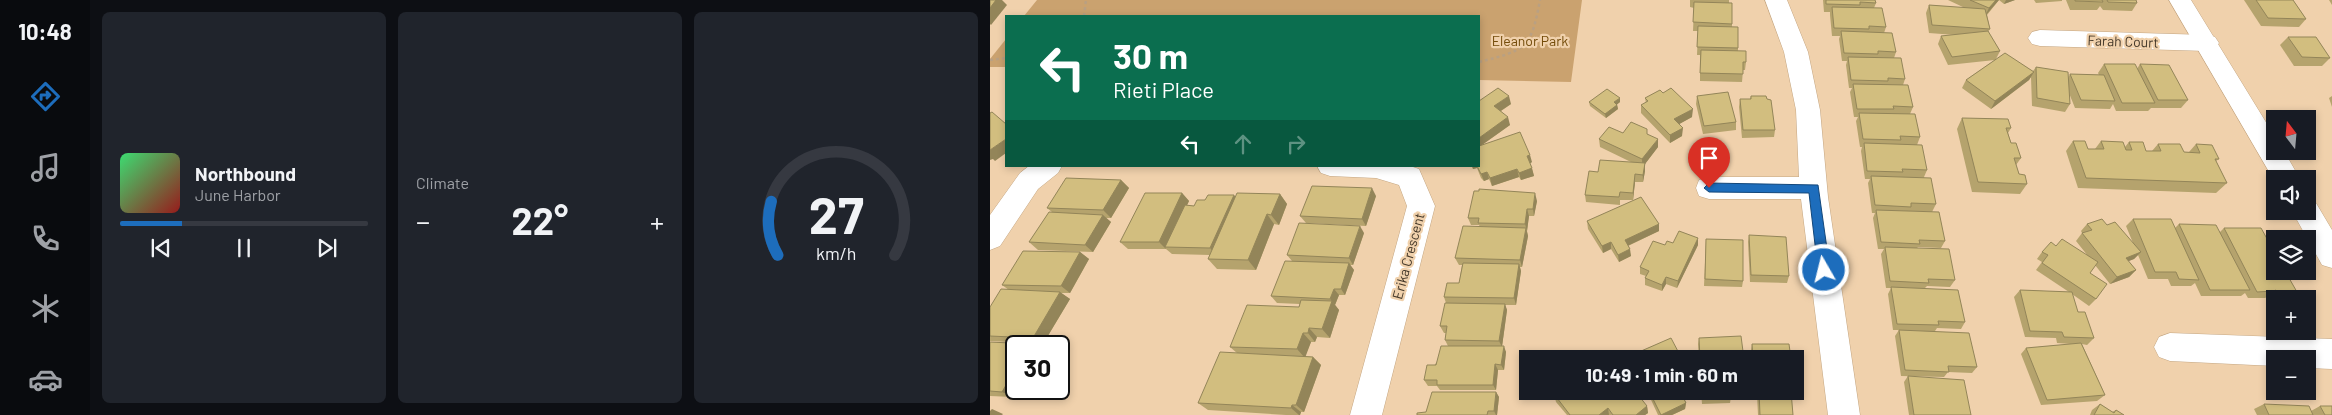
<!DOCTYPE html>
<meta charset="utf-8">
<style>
body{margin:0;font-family:Barlow,sans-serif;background:#20242c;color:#f1f3f6;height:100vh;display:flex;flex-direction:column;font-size:19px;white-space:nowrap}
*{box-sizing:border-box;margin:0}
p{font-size:16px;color:#9ea1a6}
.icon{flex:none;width:28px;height:28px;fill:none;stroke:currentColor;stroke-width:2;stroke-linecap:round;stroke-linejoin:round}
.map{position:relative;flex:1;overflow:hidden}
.details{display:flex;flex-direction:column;gap:12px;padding:12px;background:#0d0f14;width:900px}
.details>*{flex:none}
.banner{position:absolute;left:15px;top:15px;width:475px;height:152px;border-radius:0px;box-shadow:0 2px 8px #0003;background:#0b6e4f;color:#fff;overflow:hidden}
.needle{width:32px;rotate:344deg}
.fabs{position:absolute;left:1276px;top:110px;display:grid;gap:10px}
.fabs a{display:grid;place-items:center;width:50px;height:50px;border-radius:0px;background:#171b24;box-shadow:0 2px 8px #0003;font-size:25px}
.speed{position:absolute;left:15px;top:335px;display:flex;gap:10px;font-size:25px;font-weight:700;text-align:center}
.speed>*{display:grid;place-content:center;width:65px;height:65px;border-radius:50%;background:#171b24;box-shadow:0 2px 8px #0003;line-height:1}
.speed .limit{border:2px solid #111;border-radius:8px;background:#fff;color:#111}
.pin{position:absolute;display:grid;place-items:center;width:42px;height:42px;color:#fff;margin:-51px -21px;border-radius:50% 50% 50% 0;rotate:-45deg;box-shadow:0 0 5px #0007}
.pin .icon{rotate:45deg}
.me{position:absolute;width:55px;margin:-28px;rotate:352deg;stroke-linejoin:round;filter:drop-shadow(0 0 4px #0008)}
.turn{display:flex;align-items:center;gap:18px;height:105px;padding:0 25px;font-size:22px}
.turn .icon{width:65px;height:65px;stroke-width:2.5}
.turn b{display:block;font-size:35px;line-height:42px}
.lanes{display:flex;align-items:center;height:48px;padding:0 25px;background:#0003;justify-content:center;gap:25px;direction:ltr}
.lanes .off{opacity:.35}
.big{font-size:38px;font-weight:700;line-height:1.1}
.details .tile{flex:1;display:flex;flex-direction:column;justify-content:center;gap:8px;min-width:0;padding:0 18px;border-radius:8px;background:#20242c}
.details .dial{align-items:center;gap:0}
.dial svg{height:130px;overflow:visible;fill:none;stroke:#363941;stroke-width:7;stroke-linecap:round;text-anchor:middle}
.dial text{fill:#f1f3f6;stroke:none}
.song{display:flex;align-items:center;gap:15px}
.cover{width:60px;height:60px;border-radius:8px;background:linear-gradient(135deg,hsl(140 70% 55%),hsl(0 70% 35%))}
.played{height:5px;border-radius:2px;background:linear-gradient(90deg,#1d6dbc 25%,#363941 25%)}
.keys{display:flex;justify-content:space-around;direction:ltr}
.heat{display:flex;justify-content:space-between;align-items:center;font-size:28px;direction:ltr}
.details .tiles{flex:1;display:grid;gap:12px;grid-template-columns:repeat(3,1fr)}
.trip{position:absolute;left:529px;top:350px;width:285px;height:50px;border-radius:0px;background:#171b24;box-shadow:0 2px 8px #0003;font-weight:700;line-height:50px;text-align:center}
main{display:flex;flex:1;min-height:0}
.dock{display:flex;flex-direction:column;width:90px;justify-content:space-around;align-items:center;background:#090b0e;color:#9ea1a6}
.dock .icon{width:35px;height:35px}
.dock .current{color:#1d6dbc}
.dock b{font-size:22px;color:#f1f3f6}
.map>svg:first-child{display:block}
</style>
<main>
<nav class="dock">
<b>10:48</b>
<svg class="icon current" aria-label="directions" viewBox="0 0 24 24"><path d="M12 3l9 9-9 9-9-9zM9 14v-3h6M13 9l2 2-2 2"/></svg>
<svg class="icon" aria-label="music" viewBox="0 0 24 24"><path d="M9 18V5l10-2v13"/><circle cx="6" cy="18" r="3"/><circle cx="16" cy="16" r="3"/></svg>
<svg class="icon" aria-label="phone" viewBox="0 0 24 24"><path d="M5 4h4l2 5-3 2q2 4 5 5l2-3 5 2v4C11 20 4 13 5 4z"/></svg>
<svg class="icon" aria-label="climate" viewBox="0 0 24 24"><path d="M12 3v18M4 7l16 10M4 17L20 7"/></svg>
<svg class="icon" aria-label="car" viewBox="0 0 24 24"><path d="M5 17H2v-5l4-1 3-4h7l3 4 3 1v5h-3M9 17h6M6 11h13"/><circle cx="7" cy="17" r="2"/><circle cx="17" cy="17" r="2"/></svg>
</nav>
<section class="details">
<div class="tiles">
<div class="tile">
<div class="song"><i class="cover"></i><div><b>Northbound</b><p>June Harbor</p></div></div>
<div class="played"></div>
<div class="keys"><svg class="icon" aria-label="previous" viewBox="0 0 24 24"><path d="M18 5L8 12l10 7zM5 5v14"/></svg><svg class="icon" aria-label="pause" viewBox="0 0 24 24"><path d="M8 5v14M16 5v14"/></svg><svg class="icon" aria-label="next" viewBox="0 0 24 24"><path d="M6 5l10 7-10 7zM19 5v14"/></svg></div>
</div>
<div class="tile"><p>Climate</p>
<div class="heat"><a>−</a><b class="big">22°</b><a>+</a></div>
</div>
<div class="tile dial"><svg viewBox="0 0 100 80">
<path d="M14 69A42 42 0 1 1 86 69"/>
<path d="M14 69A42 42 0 0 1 10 36" stroke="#1d6dbc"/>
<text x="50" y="56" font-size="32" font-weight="700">27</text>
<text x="50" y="72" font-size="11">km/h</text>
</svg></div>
</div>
</section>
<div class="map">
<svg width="1342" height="415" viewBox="0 0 1342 415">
<rect width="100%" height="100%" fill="#f0d1ac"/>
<!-- green -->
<g fill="#caa26f">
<path d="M47 0H592L581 82 489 80V16H34Z"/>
<path d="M16 39V67H0V59Z"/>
</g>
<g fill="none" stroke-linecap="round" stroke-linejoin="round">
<defs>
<g id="minor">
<path d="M775 0H797L818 52 830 110 838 197 870 415H838L811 199H719L709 196 706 188 709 180 719 177H809L806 110 794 52Z"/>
<path d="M1050 30 1217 35 1225 37 1229 43 1225 49 1217 51 1050 46 1042 44 1038 38 1042 32Z"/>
<path d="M39 166H72L68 173 48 189 10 246 0 250V215L30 173Z"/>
<path d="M327 166H420L429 169 445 206 392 415H360L417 206 409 185 386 178 340 176 331 173Z"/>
<path d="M1180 333 1342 339V369L1318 368V359H1285V366L1180 361 1169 357 1164 347 1169 337Z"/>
</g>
<g id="major">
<path d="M1179 0H1201L1285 137V151H1294L1310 179H1285V182Z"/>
<path d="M1318 200 1326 203 1342 230V268L1332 265 1302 211H1318Z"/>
</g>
</defs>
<!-- minor casing -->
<use href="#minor" stroke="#c4a682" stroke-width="1"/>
<!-- major casing -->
<use href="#major" stroke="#c4a682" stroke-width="1"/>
<!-- path -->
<g stroke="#b9a082" stroke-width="2.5" stroke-dasharray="3 3" stroke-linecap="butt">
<path d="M94 16 96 0"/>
<path d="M0 60 16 58"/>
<path d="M489 62C536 50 541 49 550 0"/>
</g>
<!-- minor -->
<use href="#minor" fill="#fff" fill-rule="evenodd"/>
<!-- major -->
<use href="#major" fill="#fff" fill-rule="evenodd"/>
</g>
<!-- wall -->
<g fill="#b5a36d">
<path d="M700 0H739V3L742 24V27L748 48V51L756 62 755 70H753L752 82 710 81V55H707L708 31H703L704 8 700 7Z"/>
<path d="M833 0H885L886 3 884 8 896 27 894 33 906 52 904 58 915 79 913 85 923 107 920 114 930 137 927 145 937 170 934 177 946 204 942 212 919 211 955 241 951 248 928 247 927 248 965 280 960 287 937 286 935 288 975 322 971 329 947 328 945 331 987 367 982 373 958 372 954 377 911 376 905 336 909 330H903L898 294 901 288H896L891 254 894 249H888L883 218 885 213H882L878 183 880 179H875L871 151 872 147H870L866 121 868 117H864L860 92 862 88H859L856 65 857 61H852L849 39 850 36H842L840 15V12H834Z"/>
<path d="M958 0H1009L997 15 1000 29 998 32 1010 51 1006 59 1043 71 1046 67 1078 78 1080 74 1109 75 1108 73 1114 64 1147 69 1150 64 1198 100 1191 108H1161L1158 111H1126L1123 104 1120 109 1085 108 1079 93 1080 104 1075 112 1042 106 1041 77 1039 80 1001 109 972 88 976 80 1005 60 958 65 948 44 951 36 965 35 939 33 936 13 939 5 975 8Z"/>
<path d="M1009 0H1025L1014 4Z"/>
<path d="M1044 0H1072V1L1046 3Z"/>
<path d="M1076 0H1146L1147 3 1142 11 1113 10 1110 6 1107 10H1080Z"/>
<path d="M1254 0H1303L1316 19 1309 27 1271 26Z"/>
<path d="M1339 0H1342V5Z"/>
<path d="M1298 37 1340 58 1332 66H1304L1290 45Z"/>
<path d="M707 96 746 122V130L713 134 706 104Z"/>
<path d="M761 96 785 130 784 137 752 138 749 107 750 99H760Z"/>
<path d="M1342 96V107L1339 98Z"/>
<path d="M655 98 702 117 689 124 692 136 680 143 651 113V105L656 103Z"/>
<path d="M489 101 521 104 511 111 520 125 492 145 542 162 540 163 544 176 531 180 529 177 502 186 499 179 494 181 491 178 487 168 483 169 482 166H489Z"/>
<path d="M599 102H630L627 104 628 109 616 118 600 106Z"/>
<path d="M972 118 1021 128 1018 133 1021 143 1031 158 1026 165 1029 174 1037 184 1030 194 982 192 967 129Z"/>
<path d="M633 133 657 134 668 147 655 164V171L653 182H645L643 200H630V205L596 202 595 195 608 172 643 163 610 147 609 139Z"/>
<path d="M1083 141 1098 149H1105L1111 141 1135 147 1139 142 1156 151H1162L1168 144 1194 152H1199L1206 144 1229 159 1226 161 1237 183 1226 193 1088 188 1076 151Z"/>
<path d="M131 180 139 188 121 218H116L121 222 103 252 48 250 39 242 62 212 57 208Z"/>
<path d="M192 193 199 201 197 205 204 206 215 200 290 194 297 204 289 225 284 224 266 270 227 269 218 259 220 255 182 254 176 249H138L130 242Z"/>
<path d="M386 196 376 226 316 223 310 216Z"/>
<path d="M547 201 544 216H539L537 231 538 236 532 267H530L531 271 526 305H515L517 310 512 346 516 352 514 370H508L506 390H450L447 386H438L434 380 458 346 455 340 456 333H454L450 326 456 303 454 297 469 283 472 265H469L465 258 490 227 489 225H481L478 218Z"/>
<path d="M1143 219 1185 228 1189 224 1230 232 1234 228 1307 292 1297 299H1277V297L1275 298H1258L1255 293 1251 296H1211L1205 283 1201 286H1181L1178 279H1158L1148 255 1144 259 1138 261 1146 270 1139 277 1120 284 1105 265 1100 273 1106 299 1099 306 1082 294 1088 312 1104 338 1097 345 1092 344 1115 395 1107 401 1051 405 1031 354 1036 348 1081 344 1067 343 1066 338 1035 337 1024 297 1030 290 1079 292 1046 270 1052 262 1047 259 1052 252 1098 256 1086 241 1092 233 1091 231 1097 224 1117 225 1143 243 1136 226Z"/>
<path d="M597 221 669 224V231L638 246 641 256 629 262 621 249 613 253 598 229Z"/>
<path d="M374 233 363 265H360L364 270 355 295H349L345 305 349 310 340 338 327 337 325 342H321L315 356 323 357 331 365 314 412H311L310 415H296L218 410 208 403 247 353 240 347 309 307 310 304 287 303 281 296 302 261 297 255Z"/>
<path d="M759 235 799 276 797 283 760 282 758 242Z"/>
<path d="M716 239 753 281 752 287 714 286Z"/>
<path d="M683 243 708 245 687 288 676 284 672 291 655 285V278L656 276 650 274V267L675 245Z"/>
<path d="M90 252 99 259 80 293H71L80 299 53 344 0 341V307L19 290 12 285Z"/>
<path d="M709 338 754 359H709L708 344Z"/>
<path d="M0 342 40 344 43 346H26V389H28L23 397 0 396Z"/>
<path d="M762 344 801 359H761V350Z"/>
<path d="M918 376 981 415H919L914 382Z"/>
<path d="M657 391H690L696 403 695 409 682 415H668Z"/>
<path d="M711 391H740L741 397 740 403 712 404Z"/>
<path d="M763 391H803L801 395 803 415H768L767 394H763Z"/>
<path d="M506 392 509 397 507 415H427Z"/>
<path d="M564 394 657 406 658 413 655 415H577L566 402Z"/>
<path d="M1110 404 1122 412 1126 410 1134 415H1100L1102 410Z"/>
<path d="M1274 404 1321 411 1330 406 1342 415H1267L1264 409Z"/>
</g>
<!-- shaded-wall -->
<g fill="#938559">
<path d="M0 0H12L17 5 1 25 0 24Z"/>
<path d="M1006 0H1009L995 16 999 8Z"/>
<path d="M1016 0H1025L1014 4Z"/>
<path d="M1044 72 1039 80 1001 109 1005 101Z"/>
<path d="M519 96 521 104 506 114 504 106Z"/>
<path d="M630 98V102L624 107V102Z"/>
<path d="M627 105 628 109 616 118 615 114Z"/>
<path d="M703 109 702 117 684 127V119Z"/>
<path d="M518 117 520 125 489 147V138Z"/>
<path d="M693 128 692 136 680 143V135Z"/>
<path d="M16 139V153L5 161 3 159 0 160V150Z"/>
<path d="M668 139V147L655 164V171L653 182 652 159Z"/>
<path d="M540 155 542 162 539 164 537 156Z"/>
<path d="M482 166H487V168L483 169Z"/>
<path d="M542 168 544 176 531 180 529 173Z"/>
<path d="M527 169 529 177 502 186 500 178Z"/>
<path d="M497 172 499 179 494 181 491 174Z"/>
<path d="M645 174V182L643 200V193Z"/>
<path d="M131 180 139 188 121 218 113 210Z"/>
<path d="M382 188 386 196 376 226 372 219Z"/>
<path d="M192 193 199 201 177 247H175L176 249 169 242Z"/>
<path d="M545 193 547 201 544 216 543 209Z"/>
<path d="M290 194 297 204 289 225 281 215Z"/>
<path d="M244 195 250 203 226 255 220 248Z"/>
<path d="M537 209 539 216 537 231 535 224Z"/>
<path d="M277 214 284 224 266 270 258 260Z"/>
<path d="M113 215 121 222 103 252 95 245Z"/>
<path d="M669 224V231L635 247V240Z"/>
<path d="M370 226 374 233 363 265 359 258Z"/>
<path d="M536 228 538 236 532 267 530 260Z"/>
<path d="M708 238V245L687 288 688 281Z"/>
<path d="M621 242V249L613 253 612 246Z"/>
<path d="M640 249 641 256 629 262 628 255Z"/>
<path d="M90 252 99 259 80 293 71 286Z"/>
<path d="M1151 252 1144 259 1129 265 1136 258Z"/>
<path d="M359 263 364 270 355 295 351 289Z"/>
<path d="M529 264 531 271 526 305 524 298Z"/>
<path d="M1146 270 1139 277 1120 284 1127 277Z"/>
<path d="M676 277V284L672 291V285Z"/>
<path d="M344 289 349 295 345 305 340 299Z"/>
<path d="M70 292 80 299 53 344 43 338Z"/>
<path d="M342 301 349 310 340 338 332 329Z"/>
<path d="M515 304 517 310 512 347 509 341Z"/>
<path d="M319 328 327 337 325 342 318 333Z"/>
<path d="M313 333 321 342 315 358 307 349Z"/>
<path d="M514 346 516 352 514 370 511 365Z"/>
<path d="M323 357 331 365 314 412 306 405Z"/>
<path d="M505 364 508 370 506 390 503 385Z"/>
<path d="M26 368V389H28L23 397 12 392Z"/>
<path d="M506 392 509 397 507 415H506L504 411Z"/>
<path d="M696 403 695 409 682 415H671Z"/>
<path d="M302 405 311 412 310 415H309L301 408Z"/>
<path d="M657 406 658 413 655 415H646Z"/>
<path d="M618 408 619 415H609Z"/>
<path d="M2 409 13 414 12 415H0V411Z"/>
</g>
<!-- building -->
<g fill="#d2be7f" stroke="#938559">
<path d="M0 0H6L0 8Z"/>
<path d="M836 0H885L886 3 870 2V5L836 4Z"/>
<path d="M980 0H1006L999 8Z"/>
<path d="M1085 0H1112L1113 2 1085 1Z"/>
<path d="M1117 0H1146L1147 3 1118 2Z"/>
<path d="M1266 0H1303L1316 19 1278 18Z"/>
<path d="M704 2 742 3V24L703 22Z"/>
<path d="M939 5 995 9 1000 29 942 25Z"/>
<path d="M842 7 892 8 896 27 879 26V29L844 28Z"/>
<path d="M708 26 748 27V48L707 47Z"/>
<path d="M851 31 902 33 906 52 888 51V54L854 53Z"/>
<path d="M998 31 1010 51 962 57 951 36Z"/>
<path d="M1298 37H1326L1340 58 1312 57Z"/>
<path d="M711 50 756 51V62H753V74L710 73Z"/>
<path d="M1015 53 1044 72 1005 101 976 80Z"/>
<path d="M858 57 911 58 915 79 898 78V81L861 80Z"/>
<path d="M1114 64H1145L1165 103H1132Z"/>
<path d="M1150 64 1179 65 1198 100H1168Z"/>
<path d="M1046 67 1078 72 1080 104 1047 98Z"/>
<path d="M1080 74 1114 75 1125 101 1091 100Z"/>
<path d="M863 84 918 85 923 107 903 106 904 109H867Z"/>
<path d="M508 88 519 96 504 106 518 117 489 138V101Z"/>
<path d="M681 88 703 109 684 119 693 128 680 135 651 105 658 101 655 98 670 90 673 93Z"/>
<path d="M617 89 630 98 624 102 627 105 615 114 599 102Z"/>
<path d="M738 92 746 122 714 126 707 96Z"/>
<path d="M761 96H776L777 99 781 100 785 130H753L750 99H761Z"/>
<path d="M2 112 16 124V139L0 150V113Z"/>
<path d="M869 113 925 114 930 137 910 136 911 140 873 139Z"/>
<path d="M972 118 1018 119 1021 128H1016L1021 143H1026L1031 158H1024L1029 174 1035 175 1037 184 988 182Z"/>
<path d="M641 122 657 129V134L668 139 652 159 609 139 619 127 633 133Z"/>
<path d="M530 132 540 155 537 156 542 168 529 173 527 169 500 178 497 172 491 174 487 166H489V146Z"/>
<path d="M1083 141H1095L1098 149H1114L1111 141 1133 142 1136 150H1142L1139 142H1153L1156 151H1171L1168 144H1190L1194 152 1210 153 1206 144 1222 145 1229 159H1225L1237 183 1096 178Z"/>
<path d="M874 143 932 145 937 170 912 169 913 172 877 171Z"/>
<path d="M610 160 655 163 653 175 645 174 643 193 630 192 629 197 595 195 599 171 608 172Z"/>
<path d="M881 176 941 178 946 204 921 203V207L885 205Z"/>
<path d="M76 178 131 180 113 210 57 208Z"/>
<path d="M322 186 382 188 372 219 310 216Z"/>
<path d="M489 189 545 193 543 209H537L535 224 488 223 489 218H478L484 191H489Z"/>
<path d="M155 193H192L169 242H130Z"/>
<path d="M247 193 290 194 281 215 277 214 258 260 218 259Z"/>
<path d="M218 195H244L220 248 175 247 195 205 204 206 207 200H215Z"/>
<path d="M651 197 669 224 635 240 640 249 628 255 621 242 612 246 597 221Z"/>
<path d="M886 210 949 212 955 241 929 240 930 244 891 242Z"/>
<path d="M59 212 113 215 95 245 39 242Z"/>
<path d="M1112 219 1117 225 1125 222 1151 252 1136 258 1146 270 1127 277 1092 233 1102 230 1097 224Z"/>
<path d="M1143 219H1181L1209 280 1189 279 1186 272H1165Z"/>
<path d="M309 223 370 226 359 258 297 255Z"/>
<path d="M1189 224 1226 225 1260 290H1220Z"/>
<path d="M473 226 536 228 530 260 465 258Z"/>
<path d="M1234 228H1271L1285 253V271H1295L1307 292H1287L1286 290 1284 291 1267 292Z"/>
<path d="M689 231 708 238 688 281 676 277 672 285 655 278 659 271 650 267 663 241 675 245 677 241 683 243Z"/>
<path d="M759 235 796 237 799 276 761 275Z"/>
<path d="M716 239 753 240V281L715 279Z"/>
<path d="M1072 239 1108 262 1100 273 1117 284 1106 299 1052 263 1058 255 1052 252 1061 242 1066 246Z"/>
<path d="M895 247 959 249 965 280 938 279 939 283 900 281Z"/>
<path d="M33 251 90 252 71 286 12 285Z"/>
<path d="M295 261 359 263 351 289H344L340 299 281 296Z"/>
<path d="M473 263 529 264 524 298 454 297 457 283H469Z"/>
<path d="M901 287 968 290 975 322 948 321 949 325 907 324Z"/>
<path d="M11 289 70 292 43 338 0 336V307Z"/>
<path d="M1030 290 1082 292 1088 312H1095L1104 338 1074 337 1072 332 1040 331Z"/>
<path d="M311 300 342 301 332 329 319 328 318 333H313L307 349 240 347 257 305 309 307Z"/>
<path d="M455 303 515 304 509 341 455 340 457 326H450Z"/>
<path d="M909 330 979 333 987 367 958 366 959 372 915 370Z"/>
<path d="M751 336 754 359H710L709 338Z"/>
<path d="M681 338 692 359H644L642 355Z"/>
<path d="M0 342 40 344 39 346H26V368L12 392 0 391Z"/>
<path d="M1091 343 1115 395 1057 400 1036 348Z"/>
<path d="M762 344H799L801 359H763Z"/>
<path d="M451 346H514L511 365 505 364 503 385H447V380H434L437 365H446Z"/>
<path d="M230 352 323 357 306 405H302L301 408 208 403Z"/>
<path d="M918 376 974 380 981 415H924Z"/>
<path d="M568 391H645L657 406 646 415H623L618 408 609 415H580L564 394Z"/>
<path d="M659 391H690L696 403 671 415Z"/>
<path d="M713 391H740L741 397 713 399Z"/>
<path d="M769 391H801L803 415H770Z"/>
<path d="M442 392H506L504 411H498L497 415H427V413L436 412Z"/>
<path d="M1110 404 1124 413 1126 410 1134 415H1104Z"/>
<path d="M1274 404 1319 406 1323 415H1279Z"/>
<path d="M1330 406H1342V415H1335Z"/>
</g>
<!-- route -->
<path fill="#1d6dbc" stroke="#13477a" d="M719 183 828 185 840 270 839 273H830L828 270 819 193 719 192 714 188Z"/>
<g text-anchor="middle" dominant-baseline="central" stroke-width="4.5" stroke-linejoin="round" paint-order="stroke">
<!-- park labels -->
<g font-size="14" fill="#734b09" stroke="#f0d1ac">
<text x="540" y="40">Eleanor Park</text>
</g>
<!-- street labels -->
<g font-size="14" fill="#443829" stroke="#f0d1ac">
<text transform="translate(1133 41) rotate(2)">Farah Court</text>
<text transform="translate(418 256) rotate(-75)">Erika Crescent</text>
</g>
</g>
</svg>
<div class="fabs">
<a><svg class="needle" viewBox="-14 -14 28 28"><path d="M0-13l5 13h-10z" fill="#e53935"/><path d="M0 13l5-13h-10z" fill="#9ea1a6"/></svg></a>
<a><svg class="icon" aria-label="sound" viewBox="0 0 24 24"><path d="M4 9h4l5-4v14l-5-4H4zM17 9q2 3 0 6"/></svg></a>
<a><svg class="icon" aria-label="layers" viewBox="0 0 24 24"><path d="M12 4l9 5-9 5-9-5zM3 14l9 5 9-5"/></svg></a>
<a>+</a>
<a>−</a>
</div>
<div class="speed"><div class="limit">30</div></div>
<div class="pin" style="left:719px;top:188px;background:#d93025"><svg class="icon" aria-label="arrive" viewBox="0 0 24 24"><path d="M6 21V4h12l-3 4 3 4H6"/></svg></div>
<svg class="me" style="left:834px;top:270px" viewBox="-20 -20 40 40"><circle r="17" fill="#1d6dbc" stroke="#fff" stroke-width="3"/><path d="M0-11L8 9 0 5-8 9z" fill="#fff"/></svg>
<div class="trip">10:49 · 1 min · 60 m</div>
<div class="banner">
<div class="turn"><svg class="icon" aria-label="left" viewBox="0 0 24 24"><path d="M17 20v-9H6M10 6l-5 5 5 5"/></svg><div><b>30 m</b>Rieti Place</div></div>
<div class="lanes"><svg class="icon" aria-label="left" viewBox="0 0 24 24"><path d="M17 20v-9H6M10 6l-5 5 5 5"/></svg><svg class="icon off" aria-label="ahead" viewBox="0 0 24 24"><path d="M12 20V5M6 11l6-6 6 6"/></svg><svg class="icon off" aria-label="right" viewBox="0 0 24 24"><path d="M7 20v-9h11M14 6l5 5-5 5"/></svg></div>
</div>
</div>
</main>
